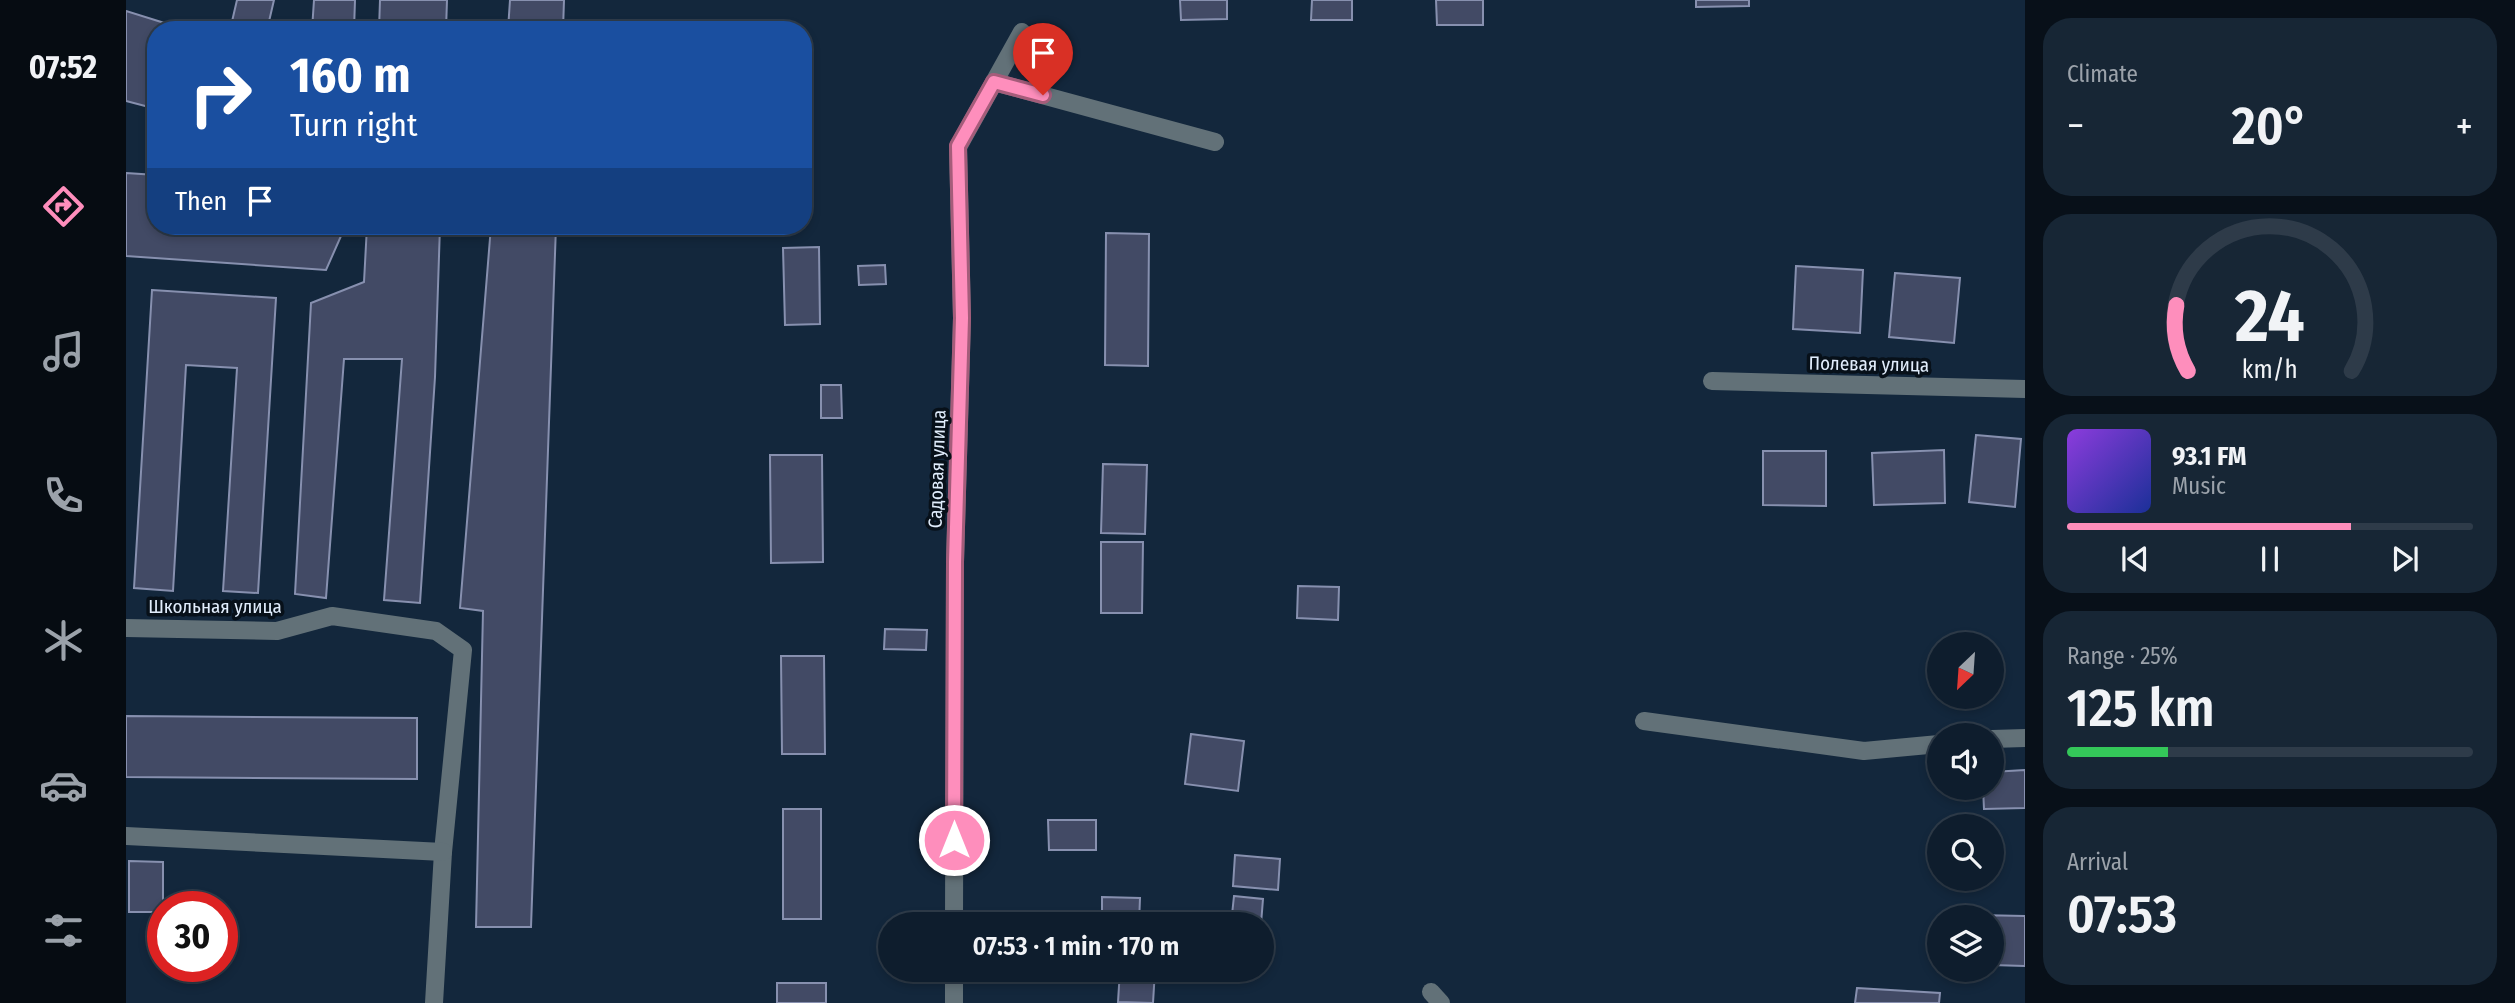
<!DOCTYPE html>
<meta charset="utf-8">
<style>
body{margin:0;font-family:"Fira Sans Condensed",sans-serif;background:#172635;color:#f1f3f6;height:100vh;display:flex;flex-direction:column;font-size:26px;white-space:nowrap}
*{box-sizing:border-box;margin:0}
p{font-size:23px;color:#9ba2aa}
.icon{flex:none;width:38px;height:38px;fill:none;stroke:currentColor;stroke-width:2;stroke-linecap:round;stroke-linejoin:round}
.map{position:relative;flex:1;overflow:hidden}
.drawer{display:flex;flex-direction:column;gap:18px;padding:18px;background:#081019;width:490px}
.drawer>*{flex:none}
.guide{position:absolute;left:21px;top:21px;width:665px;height:214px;border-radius:28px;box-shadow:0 4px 10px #0003,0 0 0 2px #2e3b49;background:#1a4fa0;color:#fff;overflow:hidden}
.needle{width:46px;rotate:205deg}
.controls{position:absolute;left:1801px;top:632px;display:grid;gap:14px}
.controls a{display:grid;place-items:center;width:77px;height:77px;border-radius:50%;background:#0e1d2d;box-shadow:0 4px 10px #0003,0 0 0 2px #2e3b49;font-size:35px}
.speed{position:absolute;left:21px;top:891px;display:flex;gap:14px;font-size:35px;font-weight:700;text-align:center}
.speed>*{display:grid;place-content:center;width:91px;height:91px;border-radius:50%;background:#0e1d2d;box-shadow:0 4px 10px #0003,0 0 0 2px #2e3b49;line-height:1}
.speed .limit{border:10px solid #d22;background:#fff;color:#111}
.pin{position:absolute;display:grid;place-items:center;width:60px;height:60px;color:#fff;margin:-72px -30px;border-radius:50% 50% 50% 0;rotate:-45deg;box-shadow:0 0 7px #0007}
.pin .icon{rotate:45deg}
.me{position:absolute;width:77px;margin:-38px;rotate:0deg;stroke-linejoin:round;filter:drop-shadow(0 0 5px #0008)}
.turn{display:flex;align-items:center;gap:24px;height:147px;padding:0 28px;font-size:32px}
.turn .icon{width:91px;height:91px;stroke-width:2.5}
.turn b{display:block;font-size:49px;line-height:60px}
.then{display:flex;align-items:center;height:66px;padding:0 28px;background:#0003;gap:14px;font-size:26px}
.big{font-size:52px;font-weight:600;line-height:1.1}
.drawer .card{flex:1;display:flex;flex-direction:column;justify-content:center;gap:10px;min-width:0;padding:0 24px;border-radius:28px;background:#172635}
.drawer .dial{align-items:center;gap:0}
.dial svg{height:182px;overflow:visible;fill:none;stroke:#2e3b49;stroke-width:7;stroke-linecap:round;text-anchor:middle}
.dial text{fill:#f1f3f6;stroke:none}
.song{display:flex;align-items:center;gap:21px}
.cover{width:84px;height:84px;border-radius:10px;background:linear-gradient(135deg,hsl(270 70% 55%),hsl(230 70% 35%))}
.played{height:7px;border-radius:4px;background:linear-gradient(90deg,#fe8ebc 70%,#2e3b49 70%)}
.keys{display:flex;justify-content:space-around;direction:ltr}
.heat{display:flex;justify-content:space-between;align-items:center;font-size:38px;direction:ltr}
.charge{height:10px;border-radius:5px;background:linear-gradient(90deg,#34c759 25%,#2e3b49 0)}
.trip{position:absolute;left:752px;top:912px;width:396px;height:70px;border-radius:35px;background:#0e1d2d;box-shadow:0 4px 10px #0003,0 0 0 2px #2e3b49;font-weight:600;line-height:70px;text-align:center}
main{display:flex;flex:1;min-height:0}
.tabs{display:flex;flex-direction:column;width:126px;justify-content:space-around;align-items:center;background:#060c12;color:#9ba2aa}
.tabs .icon{width:49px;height:49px}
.tabs .selected{color:#fe8ebc}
.tabs b{font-size:32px;color:#f1f3f6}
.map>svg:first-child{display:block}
</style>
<main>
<nav class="tabs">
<b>07:52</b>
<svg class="icon selected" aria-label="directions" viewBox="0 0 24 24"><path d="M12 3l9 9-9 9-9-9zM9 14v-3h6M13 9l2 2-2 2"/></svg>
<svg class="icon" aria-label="music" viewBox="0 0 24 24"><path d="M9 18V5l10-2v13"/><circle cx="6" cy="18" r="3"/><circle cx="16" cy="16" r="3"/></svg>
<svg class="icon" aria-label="phone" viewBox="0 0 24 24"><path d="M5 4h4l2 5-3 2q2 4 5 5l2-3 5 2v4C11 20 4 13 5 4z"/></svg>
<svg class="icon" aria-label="climate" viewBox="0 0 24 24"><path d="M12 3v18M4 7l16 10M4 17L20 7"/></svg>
<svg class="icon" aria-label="car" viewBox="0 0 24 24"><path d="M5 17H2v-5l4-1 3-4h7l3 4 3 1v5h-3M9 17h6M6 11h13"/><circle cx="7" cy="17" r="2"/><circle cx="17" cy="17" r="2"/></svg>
<svg class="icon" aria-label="filters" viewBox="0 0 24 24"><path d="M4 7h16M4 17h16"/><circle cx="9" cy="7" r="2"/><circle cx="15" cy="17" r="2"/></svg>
</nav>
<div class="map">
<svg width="1899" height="1003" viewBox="0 0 1899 1003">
<rect width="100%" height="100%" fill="#13273c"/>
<!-- building -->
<g fill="#424a65" stroke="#8790af" stroke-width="2">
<path d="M111 0H148L141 30H104Z"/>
<path d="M188 0H229L228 30H186Z"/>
<path d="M254 0H321L320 30H253Z"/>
<path d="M384 0H438L437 30H382Z"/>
<path d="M1054 0H1101V19L1055 20Z"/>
<path d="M1186 0H1226V20H1185Z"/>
<path d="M1310 0H1357V25H1311Z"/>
<path d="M1570 0H1623V6L1570 7Z"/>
<path d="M0 11 48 26 47 30H30V85L23 107 0 101Z"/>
<path d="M0 173 30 175V226H215V236L200 270 0 256Z"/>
<path d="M241 226H314L309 377 294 603 258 600 276 359H218L200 598 169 594 185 303 238 282Z"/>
<path d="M365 226H430L405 927H350L357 611 334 608Z"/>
<path d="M980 233 1023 234 1022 366 979 365Z"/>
<path d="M693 247 694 324 659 325 657 248Z"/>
<path d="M759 265 760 284 733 285 732 266Z"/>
<path d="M1670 266 1737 270 1734 333 1667 329Z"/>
<path d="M1769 273 1834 278 1828 343 1763 337Z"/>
<path d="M26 290 150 298 132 593 97 591 111 368 60 365 47 591 8 588Z"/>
<path d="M695 385H715L716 418H695Z"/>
<path d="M1850 435 1895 439 1889 507 1843 502Z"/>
<path d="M1818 450 1819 503 1748 505 1746 453Z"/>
<path d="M1637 451H1700V506L1637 505Z"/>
<path d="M644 455H696L697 562 645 563Z"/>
<path d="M977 464 1021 465 1019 534 975 533Z"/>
<path d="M975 542H1017L1016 613H975Z"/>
<path d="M1172 586 1213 587 1212 620 1171 618Z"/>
<path d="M759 629 801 630 800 650 758 649Z"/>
<path d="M655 656H698L699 754H656Z"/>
<path d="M0 716 291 718V779L0 777Z"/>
<path d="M1065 734 1118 741 1112 791 1059 784Z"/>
<path d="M1899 770V808L1858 809 1857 788H1866V772Z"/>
<rect x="657" y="809" width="38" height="110"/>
<path d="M922 820H970V850H923Z"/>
<path d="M1109 855 1154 859 1152 890 1107 886Z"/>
<path d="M3 861 37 862V912H3Z"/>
<path d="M1108 896 1137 899 1135 924H1105Z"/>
<path d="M976 897 1014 898 1013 924H976Z"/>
<path d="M1851 915 1899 916V966L1866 965V917H1851Z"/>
<path d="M994 970H1029L1027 1003 992 1002Z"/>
<rect x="651" y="983" width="49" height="20"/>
<path d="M1731 988 1814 993 1813 1003H1729Z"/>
</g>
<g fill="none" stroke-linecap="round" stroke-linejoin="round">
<!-- minor -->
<g stroke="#627178" stroke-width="18">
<path d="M868 82 1089 142"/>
<path d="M1586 381 1899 389"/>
<path d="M0 628 151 631 206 616 310 631 337 650 317 852 308 1003"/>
<path d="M1518 721 1738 751 1813 744"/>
<path d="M1866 739 1899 738"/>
<path d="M0 836 317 852"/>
<path d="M828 924 829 562 836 318 832 147 896 32"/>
<path d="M1305 992 1315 1003"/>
<path d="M828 1003V970"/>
</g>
</g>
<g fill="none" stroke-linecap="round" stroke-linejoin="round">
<defs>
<path id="route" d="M828 840 829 562 836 318 832 146 868 82 917 95"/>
</defs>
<!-- route casing -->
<use href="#route" stroke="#a55c7a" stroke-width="18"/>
<!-- route -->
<use href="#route" stroke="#fe8ebc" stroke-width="12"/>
</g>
<g text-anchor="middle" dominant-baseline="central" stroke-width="7" stroke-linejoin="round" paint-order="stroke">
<!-- street labels -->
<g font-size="19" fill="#e1edfc" stroke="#071019">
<text transform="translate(1743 364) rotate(1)">Полевая улица</text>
<text transform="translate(811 469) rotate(-88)">Садовая улица</text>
<text x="89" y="606">Школьная улица</text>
</g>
</g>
</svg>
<div class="controls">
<a><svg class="needle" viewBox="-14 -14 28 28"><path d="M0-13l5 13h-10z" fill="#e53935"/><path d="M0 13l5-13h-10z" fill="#9ba2aa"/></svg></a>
<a><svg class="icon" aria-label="sound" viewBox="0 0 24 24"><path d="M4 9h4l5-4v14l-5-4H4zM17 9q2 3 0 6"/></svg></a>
<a><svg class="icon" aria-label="search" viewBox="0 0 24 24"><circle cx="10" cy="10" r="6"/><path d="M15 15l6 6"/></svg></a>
<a><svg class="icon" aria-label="layers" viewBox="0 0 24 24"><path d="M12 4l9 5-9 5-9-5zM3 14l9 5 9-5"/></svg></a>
</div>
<div class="speed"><div class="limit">30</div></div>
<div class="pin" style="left:917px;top:95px;background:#d93025"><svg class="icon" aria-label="arrive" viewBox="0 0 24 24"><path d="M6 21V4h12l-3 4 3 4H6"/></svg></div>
<svg class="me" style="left:828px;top:840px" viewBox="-20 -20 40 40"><circle r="17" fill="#fe8ebc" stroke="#fff" stroke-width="3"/><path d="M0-11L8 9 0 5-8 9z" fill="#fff"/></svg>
<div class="trip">07:53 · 1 min · 170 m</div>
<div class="guide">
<div class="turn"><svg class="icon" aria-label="right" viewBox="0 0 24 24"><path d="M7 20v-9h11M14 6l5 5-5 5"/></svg><div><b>160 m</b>Turn right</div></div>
<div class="then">Then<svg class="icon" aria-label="arrive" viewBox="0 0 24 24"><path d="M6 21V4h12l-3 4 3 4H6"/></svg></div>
</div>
</div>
<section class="drawer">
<div class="card"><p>Climate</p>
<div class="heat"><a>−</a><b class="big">20°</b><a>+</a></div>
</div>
<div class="card dial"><svg viewBox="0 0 100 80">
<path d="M14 69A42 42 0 1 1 86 69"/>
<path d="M14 69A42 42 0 0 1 9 40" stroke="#fe8ebc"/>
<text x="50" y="56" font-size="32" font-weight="700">24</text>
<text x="50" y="72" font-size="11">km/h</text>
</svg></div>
<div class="card">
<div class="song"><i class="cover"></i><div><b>93.1 FM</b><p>Music</p></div></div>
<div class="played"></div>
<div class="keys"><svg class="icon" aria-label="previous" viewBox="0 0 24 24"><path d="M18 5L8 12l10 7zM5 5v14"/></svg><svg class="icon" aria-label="pause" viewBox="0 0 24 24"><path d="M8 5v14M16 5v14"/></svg><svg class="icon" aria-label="next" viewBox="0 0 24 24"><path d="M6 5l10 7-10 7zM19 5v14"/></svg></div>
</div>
<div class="card"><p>Range · 25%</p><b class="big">125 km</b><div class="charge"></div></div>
<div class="card"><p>Arrival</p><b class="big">07:53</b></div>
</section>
</main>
